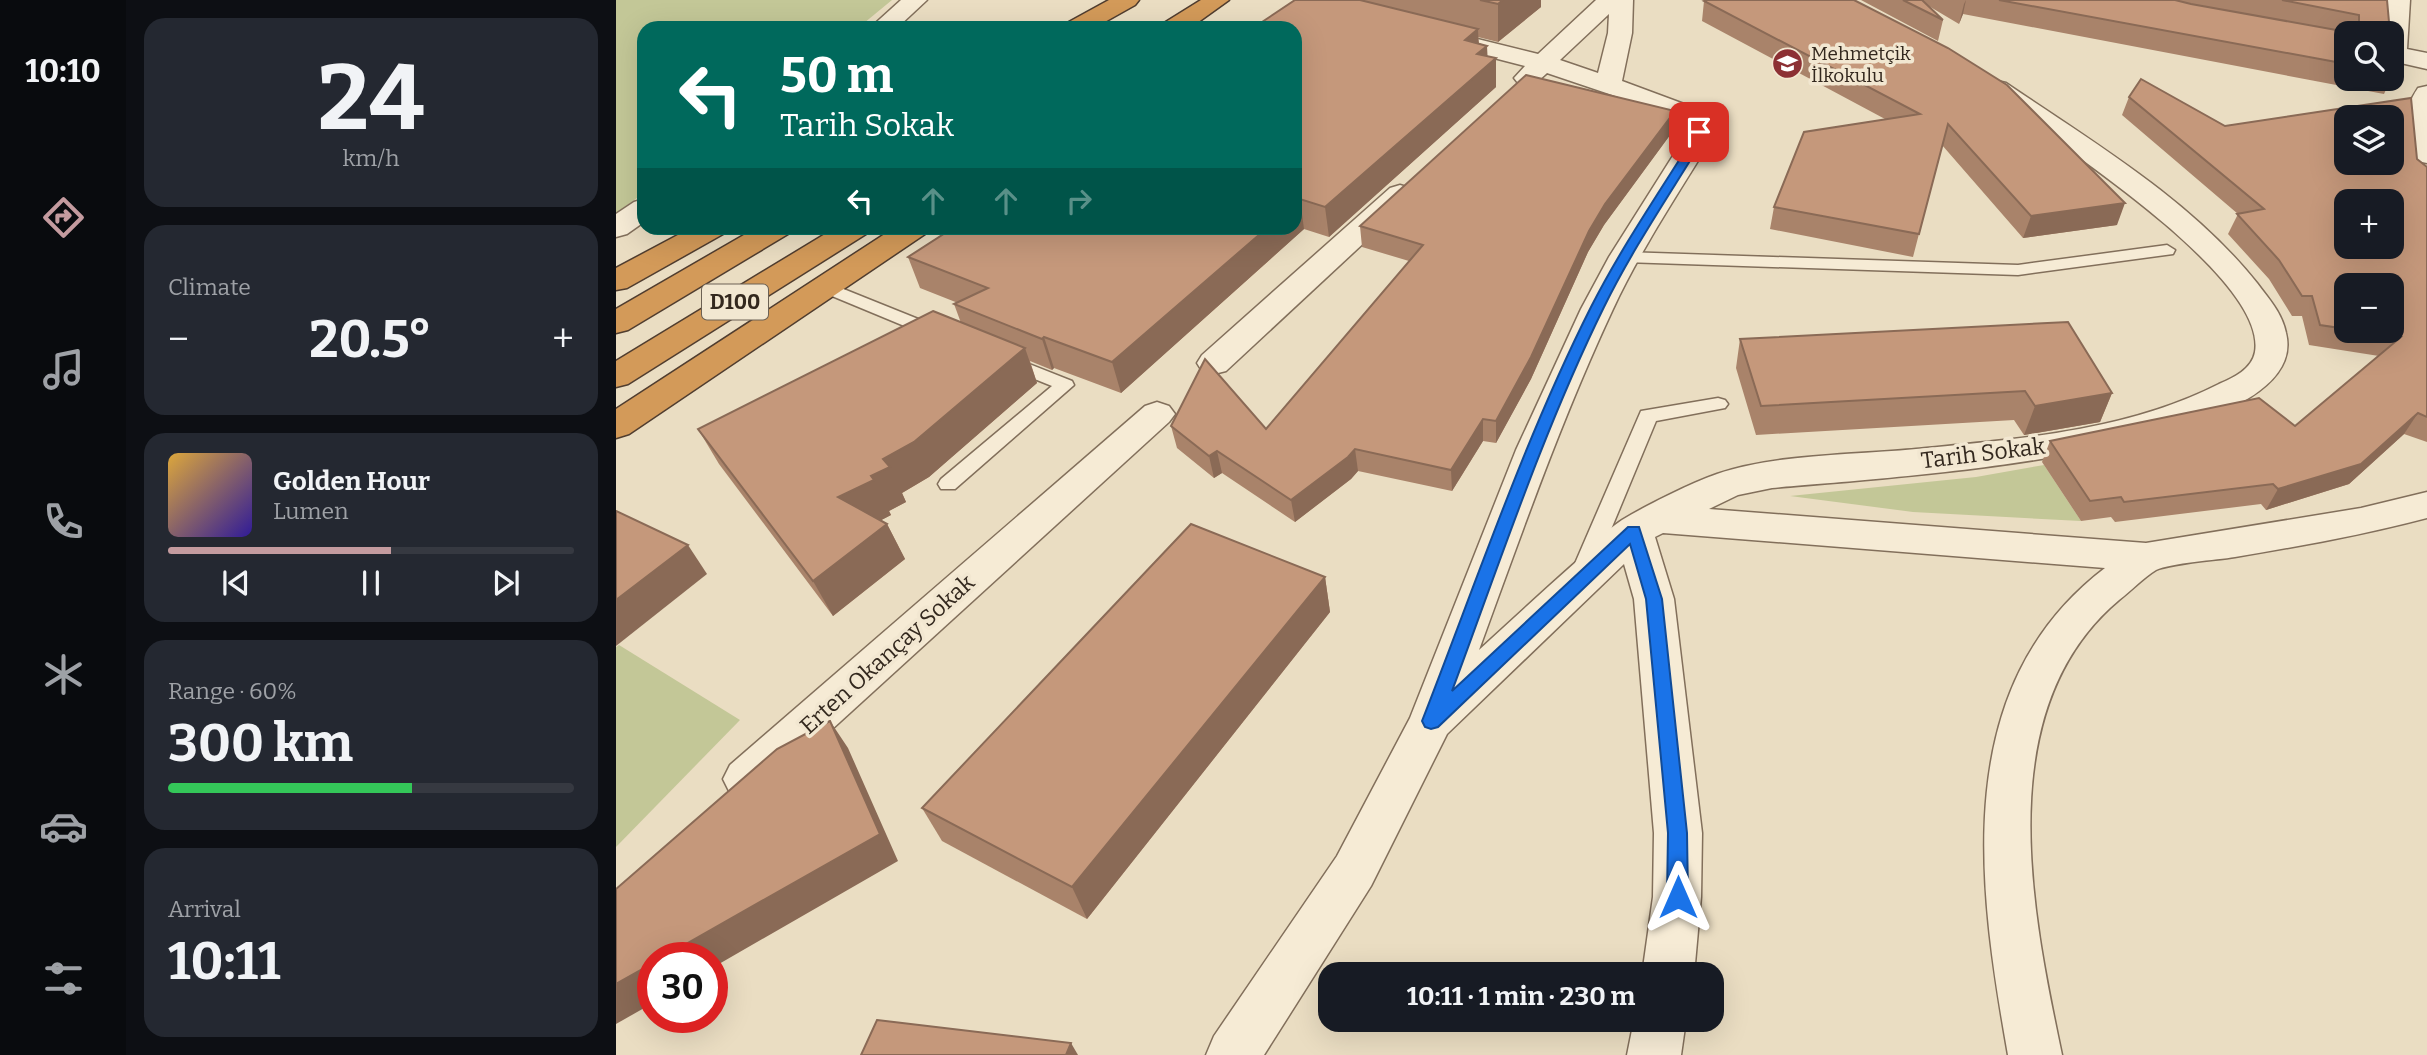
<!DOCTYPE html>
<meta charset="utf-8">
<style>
body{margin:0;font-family:Bitter,serif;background:#242831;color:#f1f3f6;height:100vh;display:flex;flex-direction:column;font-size:26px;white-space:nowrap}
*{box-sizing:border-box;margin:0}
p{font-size:23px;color:#9ea1a6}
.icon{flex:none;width:38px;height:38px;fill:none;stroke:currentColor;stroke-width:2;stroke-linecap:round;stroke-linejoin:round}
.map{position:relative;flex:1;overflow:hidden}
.details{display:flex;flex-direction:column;gap:18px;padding:18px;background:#0d0f14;width:490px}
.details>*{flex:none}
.hud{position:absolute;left:21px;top:21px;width:665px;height:214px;border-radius:21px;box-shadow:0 7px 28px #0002;background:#00695c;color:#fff;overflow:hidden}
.fabs{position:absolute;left:1718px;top:21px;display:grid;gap:14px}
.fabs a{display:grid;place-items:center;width:70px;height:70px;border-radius:14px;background:#171b24;box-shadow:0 7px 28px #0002;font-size:35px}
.speed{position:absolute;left:21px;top:942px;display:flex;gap:14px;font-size:35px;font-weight:700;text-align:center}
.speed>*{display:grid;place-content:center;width:91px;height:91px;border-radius:50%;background:#171b24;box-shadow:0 7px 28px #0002;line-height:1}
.speed .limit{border:10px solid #d22;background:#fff;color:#111}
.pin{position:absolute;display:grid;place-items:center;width:60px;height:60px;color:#fff;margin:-30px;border-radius:14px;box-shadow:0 4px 10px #0006}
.me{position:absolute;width:77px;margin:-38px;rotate:0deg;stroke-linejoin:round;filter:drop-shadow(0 0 5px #0008)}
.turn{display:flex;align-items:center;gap:24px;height:147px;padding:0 28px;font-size:32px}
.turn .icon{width:91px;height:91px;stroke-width:2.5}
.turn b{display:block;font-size:49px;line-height:60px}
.lanes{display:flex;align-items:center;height:66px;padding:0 28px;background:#0003;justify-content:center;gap:35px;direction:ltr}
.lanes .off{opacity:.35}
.big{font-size:52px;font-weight:700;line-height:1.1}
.details .tile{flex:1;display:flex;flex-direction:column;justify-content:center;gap:10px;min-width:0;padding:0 24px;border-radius:21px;background:#242831}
.details .dial{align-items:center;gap:0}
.dial b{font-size:91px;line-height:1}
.song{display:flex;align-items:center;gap:21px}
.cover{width:84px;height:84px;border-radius:10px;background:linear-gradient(135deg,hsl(40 70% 55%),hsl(250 70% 35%))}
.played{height:7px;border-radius:4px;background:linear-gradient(90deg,#c49b9f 55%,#363941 55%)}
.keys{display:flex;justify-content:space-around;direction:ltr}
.heat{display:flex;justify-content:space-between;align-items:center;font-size:38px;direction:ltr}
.charge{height:10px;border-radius:5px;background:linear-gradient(90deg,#34c759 60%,#363941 0)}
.trip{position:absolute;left:702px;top:962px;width:406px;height:70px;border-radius:21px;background:#171b24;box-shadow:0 7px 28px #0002;font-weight:700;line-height:70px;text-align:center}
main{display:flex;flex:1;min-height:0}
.tab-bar{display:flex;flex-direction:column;width:126px;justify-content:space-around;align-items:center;background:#090b0e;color:#9ea1a6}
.tab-bar .icon{width:49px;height:49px}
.tab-bar .active{color:#c49b9f}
.tab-bar b{font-size:32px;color:#f1f3f6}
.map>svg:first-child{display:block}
</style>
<main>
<nav class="tab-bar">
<b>10:10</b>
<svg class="icon active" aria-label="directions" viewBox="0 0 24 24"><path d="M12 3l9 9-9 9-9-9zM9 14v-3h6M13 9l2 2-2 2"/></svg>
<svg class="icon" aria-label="music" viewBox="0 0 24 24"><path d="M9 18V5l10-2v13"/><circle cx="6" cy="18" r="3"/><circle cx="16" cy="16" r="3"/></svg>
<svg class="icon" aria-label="phone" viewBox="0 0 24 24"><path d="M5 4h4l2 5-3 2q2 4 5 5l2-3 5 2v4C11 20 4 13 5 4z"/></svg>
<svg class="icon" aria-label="climate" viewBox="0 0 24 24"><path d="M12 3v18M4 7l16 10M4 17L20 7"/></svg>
<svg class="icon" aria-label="car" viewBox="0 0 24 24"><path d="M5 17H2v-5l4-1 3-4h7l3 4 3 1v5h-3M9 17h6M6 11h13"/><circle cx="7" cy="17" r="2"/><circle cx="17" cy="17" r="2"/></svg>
<svg class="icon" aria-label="filters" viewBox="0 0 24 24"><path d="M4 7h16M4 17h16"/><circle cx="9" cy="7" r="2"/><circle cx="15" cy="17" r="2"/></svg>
</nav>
<section class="details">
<div class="tile dial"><b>24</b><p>km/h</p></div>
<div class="tile"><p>Climate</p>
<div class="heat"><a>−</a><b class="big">20.5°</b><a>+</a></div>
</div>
<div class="tile">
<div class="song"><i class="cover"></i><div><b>Golden Hour</b><p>Lumen</p></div></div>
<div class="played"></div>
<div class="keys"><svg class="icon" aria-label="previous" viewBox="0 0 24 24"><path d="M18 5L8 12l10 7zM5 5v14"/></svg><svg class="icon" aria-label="pause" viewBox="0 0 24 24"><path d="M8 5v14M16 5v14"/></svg><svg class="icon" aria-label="next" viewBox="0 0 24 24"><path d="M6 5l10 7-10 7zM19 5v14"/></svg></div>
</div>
<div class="tile"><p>Range · 60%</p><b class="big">300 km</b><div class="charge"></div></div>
<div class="tile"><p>Arrival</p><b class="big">10:11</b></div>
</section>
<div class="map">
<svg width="1811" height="1055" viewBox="0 0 1811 1055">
<rect width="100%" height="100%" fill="#eaddc2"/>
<!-- green -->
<g fill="#c3c797">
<path d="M0 0H276L242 28H28V193L0 213Z"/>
<path d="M1428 465 1465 521 1297 512 1174 496 1360 477Z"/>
<path d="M3 645 124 720 0 847V647Z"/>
</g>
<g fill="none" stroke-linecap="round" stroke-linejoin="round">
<defs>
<g id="lane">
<path d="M1551 245 1559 250 1557 254 1402 275 1008 262 1000 257 1008 252 1402 265Z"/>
<path d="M210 282 327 329 330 333 321 339 315 337 204 291 201 287Z"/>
<path d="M393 356 456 381 458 385 339 489H325L322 484 325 479 436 386 386 366 384 362Z"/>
<path d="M1102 398 1109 400 1112 404 1109 408 1040 421 979 568 976 574 968 576 960 574 957 568 1025 411Z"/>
</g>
<g id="street">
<path d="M285 0H311L281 28H254Z"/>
<path d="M980 0H1017L1016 33 1006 81 1076 107 1096 132 1093 143C1060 197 1024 251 997 309 945 420 905 535 863 650 895 621 927 591 960 562 974 548 989 531 1006 520 1029 506 1075 483 1101 474 1159 454 1238 455 1300 449 1402 439 1511 431 1603 384 1617 378 1636 369 1639 352 1652 276 1430 135 1372 95L1368 89 1372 83 1381 81 1390 83C1478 143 1575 200 1641 283 1653 299 1666 313 1670 333 1701 457 1235 480 1156 488L1122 495 1093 509 1530 543 1745 508 1811 492V518C1747 535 1684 546 1619 557 1601 560 1555 563 1540 570 1528 577 1515 591 1503 600 1373 709 1416 912 1446 1055H1392C1362 886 1333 687 1489 568L1047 533 1039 537 1058 599 1086 833 1085 897 1078 975H1026L1037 897 1038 833 1018 599 1008 564 831 734 755 886 648 1055H590L598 1036 721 856 794 718 900 450 965 309 993 257 1065 143 1068 132 1058 119 1023 104 931 73C921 82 916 87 902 83L898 78 909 66 812 41 809 36 812 31 821 29 922 54ZM993 14 992 33 982 73 944 60Z"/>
<path d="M1770 0H1794L1791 49 1811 53V69L1776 61V33H1767Z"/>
<path d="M1811 86V163L1801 161C1786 138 1786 111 1802 88Z"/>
<path d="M784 185 794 188 799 194 794 200 610 371 598 374 586 371 581 363 586 355 774 188Z"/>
<path d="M28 199V222L11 234 0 237V214L18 202Z"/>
<path d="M541 402 553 406 559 414 553 422 146 793 130 798 114 793 107 779 114 765 529 406Z"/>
<path d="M1018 1020H1070L1065 1055H1011Z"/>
</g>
<g id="highway">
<path d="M493 0H523L519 5 478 28H448L451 23Z"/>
<path d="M585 0H613L574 28H545L548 23Z"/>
<path d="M75 228H111L107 234 11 288 0 290V268Z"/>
<path d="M140 228H176L172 234 12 330 0 333V309Z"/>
<path d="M219 228H254L250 234 12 384 0 387V361Z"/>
<path d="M278 228H313L309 234 13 434 0 438V409Z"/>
</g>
</defs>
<!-- lane casing -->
<use href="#lane" stroke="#826f5b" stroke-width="3"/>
<!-- street casing -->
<use href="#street" stroke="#826f5b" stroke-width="3"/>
<!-- highway casing -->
<use href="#highway" stroke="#503d2f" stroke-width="3"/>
<!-- lane -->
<use href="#lane" fill="#f6ebd5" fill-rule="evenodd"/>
<!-- street -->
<use href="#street" fill="#f6ebd5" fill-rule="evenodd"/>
<!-- highway -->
<use href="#highway" fill="#d39a59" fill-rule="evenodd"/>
</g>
<!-- wall -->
<g fill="#a9836a" fill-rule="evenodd">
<path d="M679 0H925V7L882 42 862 37 863 43 871 46V56L880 87 713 237 688 229 505 393 438 368 436 370 414 361 421 383 313 477 286 493 290 502 273 511 275 515 265 520 271 524 289 559 217 616 103 464 82 429 345 323 338 304 342 303 304 288 292 257Z"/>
<path d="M1238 0 1501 225 1407 238 1326 145 1297 257 1154 229 1158 207 1269 119 1086 21 1088 1Z"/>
<path d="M1245 0H1771L1774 33H1731V79H1775L1768 94 1347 14 1343 24 1311 5 1327 20 1322 41Z"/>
<path d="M1513 97 1609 126 1801 159 1811 167V442L1788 434 1733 484 1650 510 1645 504 1499 522 1495 517 1465 521 1426 462 1434 441 1679 426 1763 356 1693 345 1686 316H1676L1653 279 1612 234 1622 214 1506 115ZM1731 285 1776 331H1731Z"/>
<path d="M1059 111 1057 131 988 225 972 252 915 379 880 443 867 441 836 491 742 471 735 479 679 522 606 473 598 478 561 448 555 426 650 429 793 261 746 247 744 226Z"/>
<path d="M1124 339 1496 393 1484 422 1408 435 1398 420 1140 435 1120 368Z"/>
<path d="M709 577 714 612 471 919 326 841 306 808Z"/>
</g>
<!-- shaded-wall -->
<g fill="#8a6a56">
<path d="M887 0H925V7L882 42V4Z"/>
<path d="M1350 0 1347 14 1343 24 1348 4Z"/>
<path d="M862 29 863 52 871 46 872 65 880 58V87L713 237 709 207 849 40Z"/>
<path d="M1059 111 1057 131 988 225 972 252 915 379 880 443V421L973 231 989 204Z"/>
<path d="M684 199 688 229 505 393 496 362 651 228H679V203Z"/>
<path d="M1509 203 1501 225 1407 238 1415 216Z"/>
<path d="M428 337 438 368 436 370 426 339Z"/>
<path d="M409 348 421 383 313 477 286 493 290 502 273 511 275 515 241 533 222 497 255 476 267 459Z"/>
<path d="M1496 393 1484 422 1408 435 1419 406Z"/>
<path d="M1802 413 1788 434 1733 484 1650 510 1662 489Z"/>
<path d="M867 419V441L836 491 835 470Z"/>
<path d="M739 449 742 471 735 479 679 522 675 500Z"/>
<path d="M601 451 606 473 598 478 593 456Z"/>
<path d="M271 524 289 559 217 616 197 581Z"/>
<path d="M72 545 91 574 0 646V600Z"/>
<path d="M709 577 714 612 471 919 456 887Z"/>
<path d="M214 721 232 748 282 861 96 968V957H47Z"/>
<path d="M37 963V1003L0 1024V984Z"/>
<path d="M455 1043 462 1055H450Z"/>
</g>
<!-- building -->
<g fill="#c5987b" stroke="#8a6a56" stroke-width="2" fill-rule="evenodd">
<path d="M679 0H744L862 29 849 40 871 46 861 54 880 58 709 207 684 199 679 203V28H637Z"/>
<path d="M864 0H887L882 4Z"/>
<path d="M1091 0H1238L1332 48 1391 85 1509 203 1415 216 1332 124 1303 234 1158 207 1188 132 1304 114 1088 1Z"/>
<path d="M1287 0H1306L1327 20Z"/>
<path d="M1383 0H1559L1575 4 1737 33H1731V64Z"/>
<path d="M1666 0H1771L1774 33H1741L1743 31V15Z"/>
<path d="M1776 51 1779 73 1776 72Z"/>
<path d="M910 75 1059 111 989 204 973 231 915 357 880 421 867 419 835 470 739 449 732 457 675 500 601 451 593 456 555 426 589 359 650 429 807 245 744 226Z"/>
<path d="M1525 79 1609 126 1795 98 1801 159 1811 167V417L1802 413 1745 464 1662 489 1657 484 1508 502 1505 497 1474 501 1434 441 1643 398 1679 426 1785 337 1744 331H1776V285H1731V329L1704 325 1696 296H1686L1663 260 1621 214 1648 209 1513 97ZM1731 117H1776V163H1731ZM1731 201H1776V247H1731Z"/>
<path d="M337 228H651L496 362 428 337 426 339 338 304 372 288 292 257Z"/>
<path d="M317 311 409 348 298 442 267 459 274 467 255 476 258 480 222 497 271 524 197 581 82 429Z"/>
<path d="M1452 322 1496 393 1419 406 1409 391 1145 406 1124 339Z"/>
<path d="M0 511 72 545 0 600Z"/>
<path d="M575 524 709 577 456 887 306 808Z"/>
<path d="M214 721 264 834 47 957H37V963L0 984V889L161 749Z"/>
<path d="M261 1020 455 1043 450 1055H245Z"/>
</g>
<!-- route -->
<path fill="#1a73e8" stroke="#114b97" stroke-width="2" d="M1079 129 1088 132 1085 143C1052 197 1016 250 988 307 927 431 884 562 836 691L1012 527H1023L1046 599 1071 833 1072 897 1069 904 1062 906 1054 904 1051 897 1052 833 1030 599 1014 544 822 727 815 729 809 727 806 721C860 583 908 440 975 307 1004 250 1040 197 1074 143Z"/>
<!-- icons -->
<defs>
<symbol id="school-disc" viewBox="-11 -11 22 22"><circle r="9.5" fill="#8c3034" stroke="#f2e7d1"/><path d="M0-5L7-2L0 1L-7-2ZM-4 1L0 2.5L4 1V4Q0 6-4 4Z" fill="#fff"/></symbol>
</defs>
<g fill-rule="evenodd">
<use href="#school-disc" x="1154" y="46" width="35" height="35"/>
</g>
<g text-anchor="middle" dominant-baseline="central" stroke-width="7" stroke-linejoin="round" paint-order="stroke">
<!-- far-poi labels -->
<g font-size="19" fill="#33281e" stroke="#f2e7d1" text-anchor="start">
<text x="1195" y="53">Mehmetçik<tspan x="1195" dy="22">İlkokulu</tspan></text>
</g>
<!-- shield labels -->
<rect fill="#f2e7d1" stroke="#6c6154" stroke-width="2" x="86" y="284.5" width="66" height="35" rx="5"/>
<g font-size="21" font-weight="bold" fill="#33281e">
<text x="119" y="302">D100</text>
</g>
<!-- street labels -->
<g font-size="23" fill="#33281e" stroke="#f2e7d1">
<text transform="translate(1367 453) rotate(-7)">Tarih Sokak</text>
<text transform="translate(271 654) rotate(-42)">Erten Okançay Sokak</text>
</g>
</g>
</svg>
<div class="fabs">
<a><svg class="icon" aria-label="search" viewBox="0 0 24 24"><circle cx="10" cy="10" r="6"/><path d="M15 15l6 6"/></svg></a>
<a><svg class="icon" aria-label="layers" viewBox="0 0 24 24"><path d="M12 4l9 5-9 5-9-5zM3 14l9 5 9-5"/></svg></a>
<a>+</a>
<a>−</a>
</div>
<div class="speed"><div class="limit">30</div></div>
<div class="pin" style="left:1083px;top:132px;background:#d93025"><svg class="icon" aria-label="arrive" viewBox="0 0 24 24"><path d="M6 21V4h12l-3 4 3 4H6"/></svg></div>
<svg class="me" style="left:1062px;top:897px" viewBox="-20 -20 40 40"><path d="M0-17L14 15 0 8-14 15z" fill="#1a73e8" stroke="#fff" stroke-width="4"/></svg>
<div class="trip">10:11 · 1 min · 230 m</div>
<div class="hud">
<div class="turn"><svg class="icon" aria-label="left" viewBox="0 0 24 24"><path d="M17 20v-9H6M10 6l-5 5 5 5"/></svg><div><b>50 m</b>Tarih Sokak</div></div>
<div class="lanes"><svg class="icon" aria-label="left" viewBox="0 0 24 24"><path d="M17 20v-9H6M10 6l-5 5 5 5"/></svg><svg class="icon off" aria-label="ahead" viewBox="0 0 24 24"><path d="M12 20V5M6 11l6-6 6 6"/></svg><svg class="icon off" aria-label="ahead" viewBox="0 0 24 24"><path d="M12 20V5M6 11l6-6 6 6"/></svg><svg class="icon off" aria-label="right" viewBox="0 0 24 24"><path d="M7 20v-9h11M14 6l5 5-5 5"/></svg></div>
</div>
</div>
</main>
